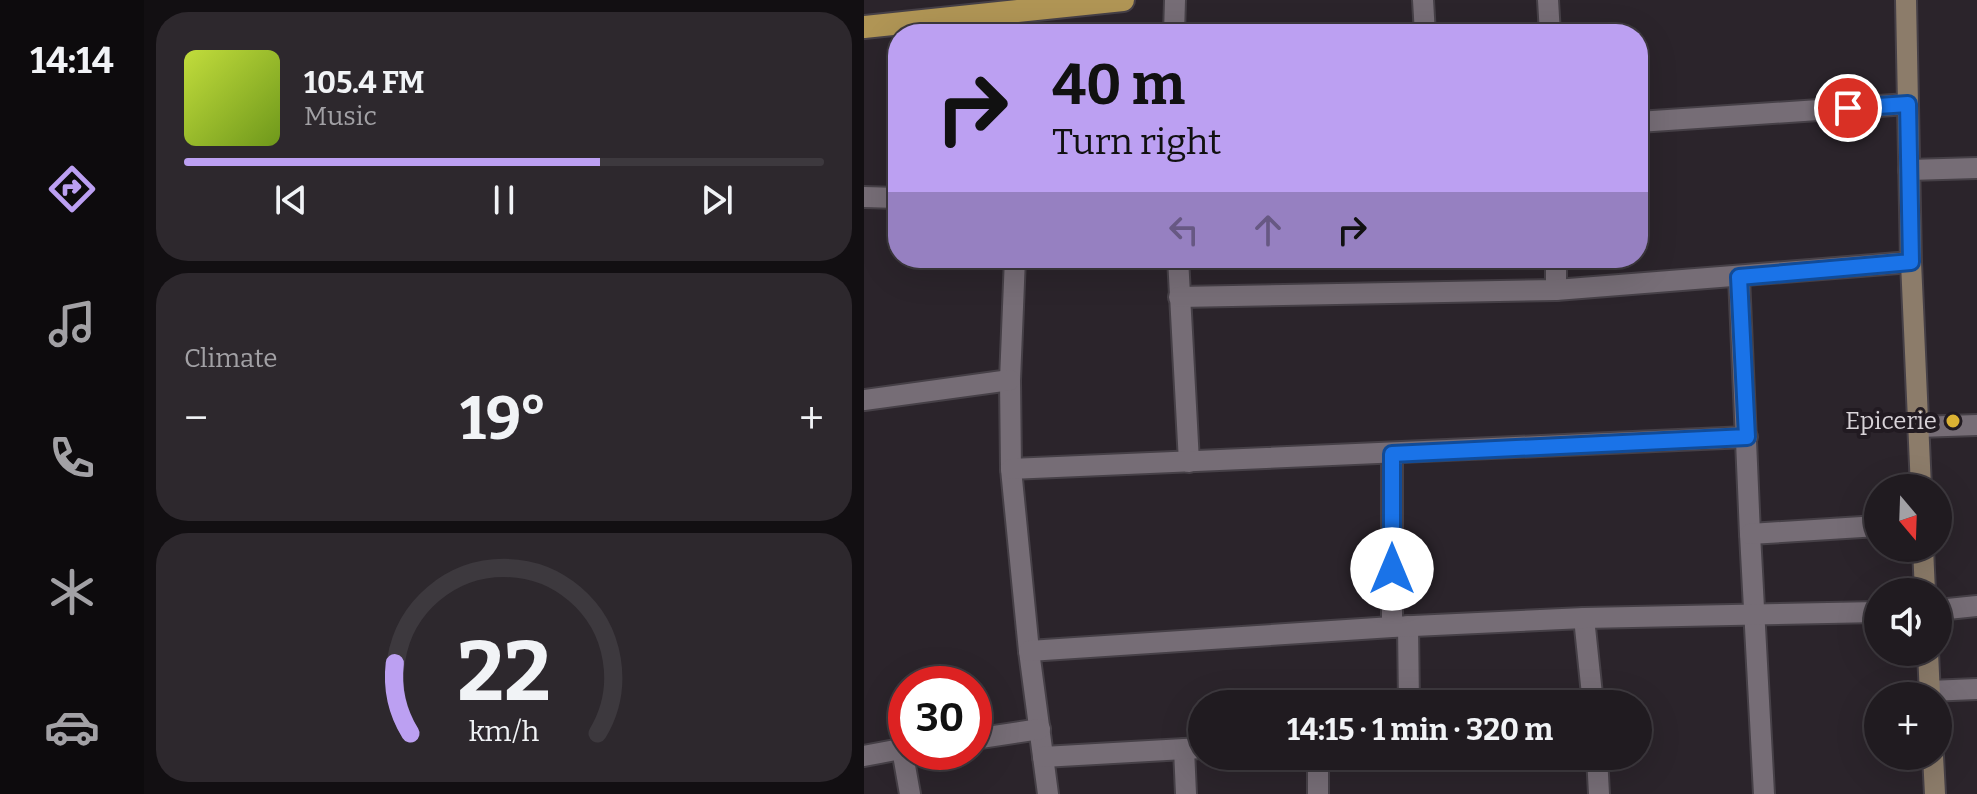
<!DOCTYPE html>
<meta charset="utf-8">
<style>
body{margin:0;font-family:Bitter,serif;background:#2d282d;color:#f1f3f6;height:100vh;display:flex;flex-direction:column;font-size:30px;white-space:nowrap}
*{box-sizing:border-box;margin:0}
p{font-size:26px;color:#a2a1a5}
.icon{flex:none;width:44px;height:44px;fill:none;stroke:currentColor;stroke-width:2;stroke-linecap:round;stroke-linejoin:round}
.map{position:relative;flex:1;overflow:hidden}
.sheet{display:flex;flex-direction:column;gap:12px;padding:12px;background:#120f12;width:720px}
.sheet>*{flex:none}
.top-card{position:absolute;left:24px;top:24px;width:760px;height:244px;border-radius:32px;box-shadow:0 8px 32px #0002,0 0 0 2px #3d393e;background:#bca0f2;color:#111;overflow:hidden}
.needle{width:52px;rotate:161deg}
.buttons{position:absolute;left:1000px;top:474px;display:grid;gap:16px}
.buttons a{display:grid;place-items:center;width:88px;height:88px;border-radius:50%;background:#201b20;box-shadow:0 8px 32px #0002,0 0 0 2px #3d393e;font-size:40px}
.speed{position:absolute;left:24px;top:666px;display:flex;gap:16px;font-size:40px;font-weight:700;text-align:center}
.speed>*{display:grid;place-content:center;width:104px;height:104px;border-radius:50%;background:#201b20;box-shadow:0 8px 32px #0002,0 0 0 2px #3d393e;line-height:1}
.speed .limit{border:12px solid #d22;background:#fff;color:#111}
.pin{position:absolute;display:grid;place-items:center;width:68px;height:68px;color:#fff;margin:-34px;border:4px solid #fff;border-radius:50%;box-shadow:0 2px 8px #0007}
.me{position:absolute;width:88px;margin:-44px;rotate:0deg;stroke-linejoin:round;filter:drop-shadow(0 0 6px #0008)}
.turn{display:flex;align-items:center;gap:28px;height:168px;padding:0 32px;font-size:36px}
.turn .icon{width:104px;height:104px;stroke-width:2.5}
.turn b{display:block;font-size:56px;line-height:68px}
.lanes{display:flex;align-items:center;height:76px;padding:0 32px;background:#0003;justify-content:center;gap:40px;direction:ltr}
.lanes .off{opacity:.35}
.big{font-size:60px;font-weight:700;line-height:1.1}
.sheet .widget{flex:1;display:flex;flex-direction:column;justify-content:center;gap:12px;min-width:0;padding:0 28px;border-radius:32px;background:#2d282d}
.sheet .dial{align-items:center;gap:0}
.dial svg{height:208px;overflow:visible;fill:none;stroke:#3d393e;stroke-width:7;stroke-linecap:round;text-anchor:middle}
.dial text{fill:#f1f3f6;stroke:none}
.song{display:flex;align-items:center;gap:24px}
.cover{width:96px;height:96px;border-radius:12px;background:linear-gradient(135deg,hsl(70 70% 55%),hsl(80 70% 35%))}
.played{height:8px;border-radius:4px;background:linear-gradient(90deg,#bca0f2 65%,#3d393e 65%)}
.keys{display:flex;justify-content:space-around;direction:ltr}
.heat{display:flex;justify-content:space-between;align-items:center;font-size:44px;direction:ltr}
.trip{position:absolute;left:324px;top:690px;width:464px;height:80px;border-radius:40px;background:#201b20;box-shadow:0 8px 32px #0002,0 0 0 2px #3d393e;font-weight:700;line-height:80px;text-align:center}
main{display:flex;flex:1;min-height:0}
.dock{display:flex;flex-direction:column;width:144px;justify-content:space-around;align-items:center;background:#0d0b0d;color:#a2a1a5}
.dock .icon{width:56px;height:56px}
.dock .on{color:#bca0f2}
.dock b{font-size:36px;color:#f1f3f6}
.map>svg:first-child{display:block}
</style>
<main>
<nav class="dock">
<b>14:14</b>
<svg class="icon on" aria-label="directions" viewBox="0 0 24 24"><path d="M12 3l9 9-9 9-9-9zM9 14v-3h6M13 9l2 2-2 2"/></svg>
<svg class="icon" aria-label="music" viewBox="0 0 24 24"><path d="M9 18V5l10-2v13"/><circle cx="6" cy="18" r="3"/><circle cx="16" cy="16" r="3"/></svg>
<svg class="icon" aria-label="phone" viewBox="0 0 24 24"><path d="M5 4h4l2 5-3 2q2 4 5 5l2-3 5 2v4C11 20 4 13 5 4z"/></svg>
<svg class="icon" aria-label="climate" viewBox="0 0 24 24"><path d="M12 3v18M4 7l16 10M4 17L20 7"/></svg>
<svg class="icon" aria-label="car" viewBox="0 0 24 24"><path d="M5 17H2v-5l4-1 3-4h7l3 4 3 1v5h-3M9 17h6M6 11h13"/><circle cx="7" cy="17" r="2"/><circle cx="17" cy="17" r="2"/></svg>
</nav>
<section class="sheet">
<div class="widget">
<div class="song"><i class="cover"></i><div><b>105.4 FM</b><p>Music</p></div></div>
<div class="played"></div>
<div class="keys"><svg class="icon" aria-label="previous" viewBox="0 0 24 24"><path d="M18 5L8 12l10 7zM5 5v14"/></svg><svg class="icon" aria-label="pause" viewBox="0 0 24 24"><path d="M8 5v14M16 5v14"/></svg><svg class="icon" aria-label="next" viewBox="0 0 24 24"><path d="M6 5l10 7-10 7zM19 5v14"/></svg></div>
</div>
<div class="widget"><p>Climate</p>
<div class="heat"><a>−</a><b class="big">19°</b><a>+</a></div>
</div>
<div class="widget dial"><svg viewBox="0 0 100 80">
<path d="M14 69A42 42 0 1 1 86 69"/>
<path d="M14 69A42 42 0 0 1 8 42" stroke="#bca0f2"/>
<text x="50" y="56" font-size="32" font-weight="700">22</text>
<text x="50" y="72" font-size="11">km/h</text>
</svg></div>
</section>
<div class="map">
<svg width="1113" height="794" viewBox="0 0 1113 794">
<rect width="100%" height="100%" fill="#2b242b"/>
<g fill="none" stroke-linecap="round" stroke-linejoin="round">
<defs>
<g id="minor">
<path d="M559 0 561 34"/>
<path d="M684 0 686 34"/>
<path d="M310 34 311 0"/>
<path d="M774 122 1044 104"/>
<path d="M1045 170 1113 168"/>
<path d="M0 197 34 198"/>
<path d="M151 258 146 380 147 469 165 651 184 794"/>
<path d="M314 258 325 462"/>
<path d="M692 258V290"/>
<path d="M875 277 886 534 900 794"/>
<path d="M315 297 692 290 1047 262"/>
<path d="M0 400 146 380"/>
<path d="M1054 427 1113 425"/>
<path d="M528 454V627"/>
<path d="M147 469 883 437"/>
<path d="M886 534 1014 526"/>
<path d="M1074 610 1113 606"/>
<path d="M720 618 729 704"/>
<path d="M544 626 545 704"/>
<path d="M165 651 528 627 720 618 1014 612"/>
<path d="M1065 691 1113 689"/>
<path d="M110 739 176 729"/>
<path d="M38 749 46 794"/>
<path d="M320 749 322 794"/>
<path d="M0 756 42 748"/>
<path d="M733 756 735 794"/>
<path d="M179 757 338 748"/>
<path d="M454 794V756"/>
</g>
<g id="secondary">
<path d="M1042 0 1047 262 1057 488"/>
<path d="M1059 548 1061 592"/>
<path d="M1064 652 1066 696"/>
<path d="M1069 756 1071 794"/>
</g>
<path id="trunk" d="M0 27 259 0"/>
</defs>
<!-- minor casing -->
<use href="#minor" stroke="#464047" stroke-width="24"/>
<!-- secondary casing -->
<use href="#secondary" stroke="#464047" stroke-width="24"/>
<!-- trunk casing -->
<use href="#trunk" stroke="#464047" stroke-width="26"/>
<!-- minor -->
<use href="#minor" stroke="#766d76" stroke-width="20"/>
<!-- secondary -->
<use href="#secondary" stroke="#8c7c6a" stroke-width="20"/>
<!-- trunk -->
<use href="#trunk" stroke="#b09555" stroke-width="22"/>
</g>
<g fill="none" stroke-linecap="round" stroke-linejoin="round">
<defs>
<path id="route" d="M528 569V454L883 437 875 277 1047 262 1044 104 984 108"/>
</defs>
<!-- route casing -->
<use href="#route" stroke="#114b97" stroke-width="20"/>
<!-- route -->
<use href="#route" stroke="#1a73e8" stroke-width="14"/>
</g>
<!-- markers -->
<circle fill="#dcb233" stroke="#211a21" stroke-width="3" cx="1089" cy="421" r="8"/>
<g text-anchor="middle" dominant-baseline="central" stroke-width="8" stroke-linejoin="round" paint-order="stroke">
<!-- poi labels -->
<g font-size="24" fill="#d8d3d8" stroke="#211a21" text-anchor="end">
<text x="1073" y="421">Epicerie</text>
</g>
</g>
</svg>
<div class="buttons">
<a><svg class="needle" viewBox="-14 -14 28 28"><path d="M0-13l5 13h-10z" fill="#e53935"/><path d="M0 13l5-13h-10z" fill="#a2a1a5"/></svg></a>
<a><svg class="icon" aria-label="sound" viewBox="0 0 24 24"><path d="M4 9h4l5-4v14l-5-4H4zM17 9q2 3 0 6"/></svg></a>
<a>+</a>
</div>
<div class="speed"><div class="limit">30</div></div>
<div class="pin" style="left:984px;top:108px;background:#d93025"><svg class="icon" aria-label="arrive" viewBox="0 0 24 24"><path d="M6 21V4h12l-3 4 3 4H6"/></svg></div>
<svg class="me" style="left:528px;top:569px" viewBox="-20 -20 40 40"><circle r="19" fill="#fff"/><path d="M0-13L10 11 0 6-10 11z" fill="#1a73e8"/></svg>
<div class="trip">14:15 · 1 min · 320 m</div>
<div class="top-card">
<div class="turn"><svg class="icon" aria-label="right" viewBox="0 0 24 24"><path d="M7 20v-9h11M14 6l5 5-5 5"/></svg><div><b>40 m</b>Turn right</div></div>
<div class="lanes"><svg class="icon off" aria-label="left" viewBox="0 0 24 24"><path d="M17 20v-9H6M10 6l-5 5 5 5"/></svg><svg class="icon off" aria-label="ahead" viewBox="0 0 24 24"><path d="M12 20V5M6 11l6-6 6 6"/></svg><svg class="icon" aria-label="right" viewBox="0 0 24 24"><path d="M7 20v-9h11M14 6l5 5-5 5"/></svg></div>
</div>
</div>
</main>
